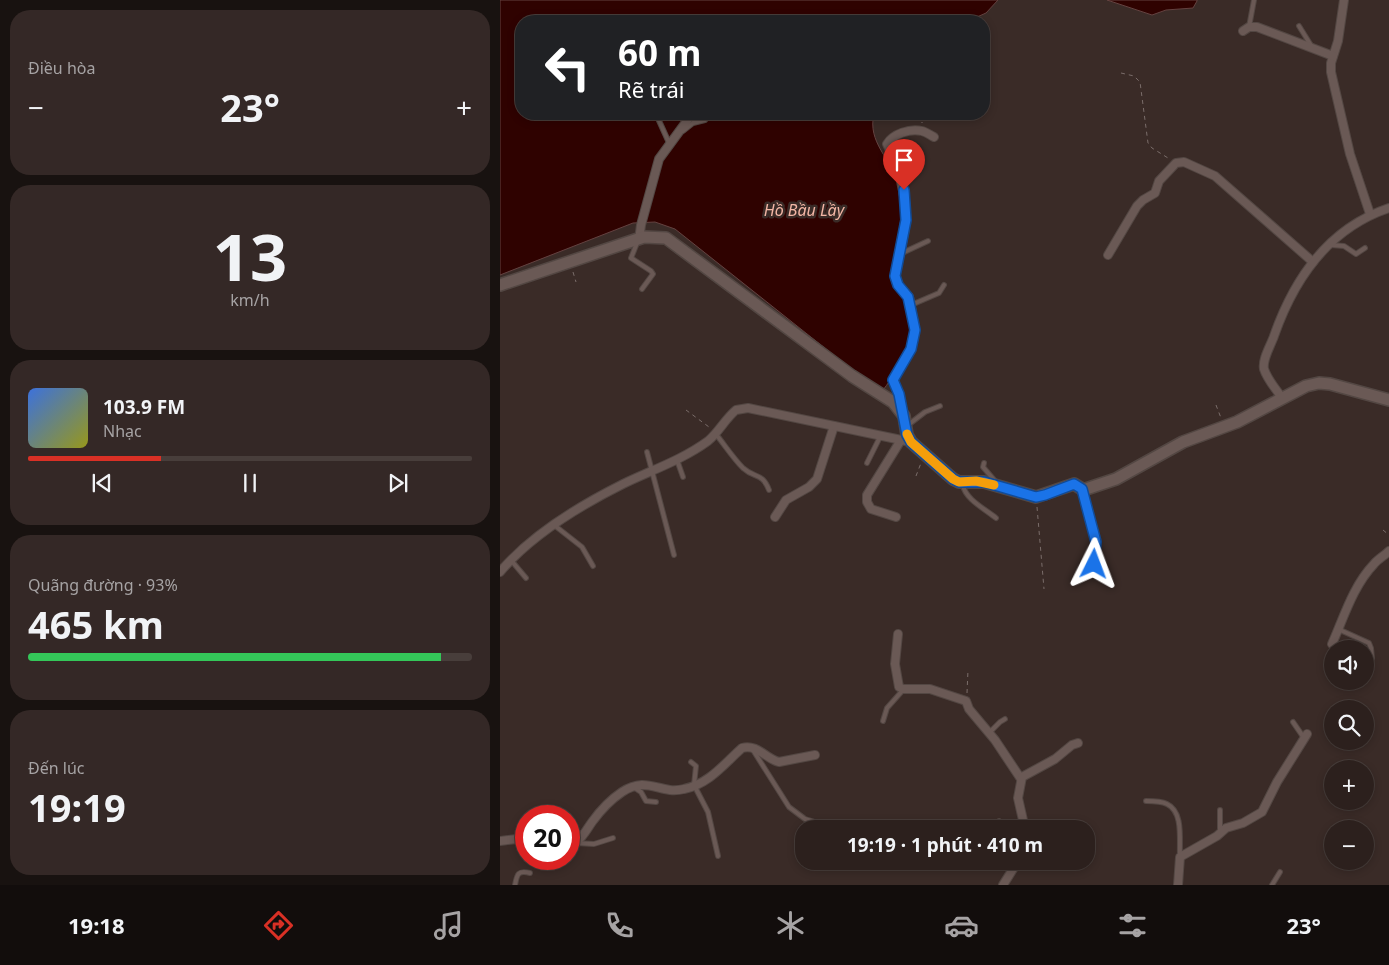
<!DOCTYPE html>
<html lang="vi">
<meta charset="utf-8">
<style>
body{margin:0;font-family:"Noto Sans",sans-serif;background:#342826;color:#f1f3f6;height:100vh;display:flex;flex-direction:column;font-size:19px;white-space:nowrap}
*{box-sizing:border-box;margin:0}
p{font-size:16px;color:#a6a3a4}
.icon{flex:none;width:28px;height:28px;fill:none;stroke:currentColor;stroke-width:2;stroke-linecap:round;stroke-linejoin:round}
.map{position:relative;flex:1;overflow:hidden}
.drawer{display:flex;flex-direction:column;gap:10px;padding:10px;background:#181210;width:500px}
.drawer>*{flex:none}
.guide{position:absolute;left:15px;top:15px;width:475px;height:105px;border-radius:20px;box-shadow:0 2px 8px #0003,0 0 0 1px #483e3b;background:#202124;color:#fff;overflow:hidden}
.buttons{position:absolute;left:824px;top:640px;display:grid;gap:10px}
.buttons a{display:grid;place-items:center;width:50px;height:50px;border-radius:50%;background:#2c201d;box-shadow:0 2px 8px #0003,0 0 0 1px #483e3b;font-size:25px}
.speed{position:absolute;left:15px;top:805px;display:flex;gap:10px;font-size:25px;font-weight:700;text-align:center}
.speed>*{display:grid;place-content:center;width:65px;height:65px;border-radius:50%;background:#2c201d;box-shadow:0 2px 8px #0003,0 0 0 1px #483e3b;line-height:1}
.speed .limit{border:8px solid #d22;background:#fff;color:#111}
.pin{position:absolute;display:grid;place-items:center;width:42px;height:42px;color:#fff;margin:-51px -21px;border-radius:50% 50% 50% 0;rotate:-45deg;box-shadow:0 0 5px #0007}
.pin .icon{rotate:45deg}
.me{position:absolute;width:55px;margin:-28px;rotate:3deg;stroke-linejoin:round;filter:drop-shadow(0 0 4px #0008)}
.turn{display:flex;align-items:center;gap:18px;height:105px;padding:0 20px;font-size:22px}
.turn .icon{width:65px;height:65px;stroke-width:2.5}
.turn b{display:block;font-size:35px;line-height:42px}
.big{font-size:38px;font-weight:700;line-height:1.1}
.drawer .tile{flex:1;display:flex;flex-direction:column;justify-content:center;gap:8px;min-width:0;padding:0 18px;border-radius:20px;background:#342826}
.drawer .dial{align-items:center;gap:0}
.dial b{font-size:65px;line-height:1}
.song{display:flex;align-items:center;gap:15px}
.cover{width:60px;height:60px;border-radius:8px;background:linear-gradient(135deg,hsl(220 70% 55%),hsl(60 70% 35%))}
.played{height:5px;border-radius:2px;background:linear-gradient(90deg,#d93025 30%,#483e3b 30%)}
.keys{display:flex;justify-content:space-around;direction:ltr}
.heat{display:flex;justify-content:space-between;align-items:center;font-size:28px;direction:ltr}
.charge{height:8px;border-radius:4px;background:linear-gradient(90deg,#34c759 93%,#483e3b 0)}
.trip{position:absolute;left:295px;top:820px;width:300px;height:50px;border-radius:20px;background:#2c201d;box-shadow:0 2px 8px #0003,0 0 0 1px #483e3b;font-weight:700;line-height:50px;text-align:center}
.tabs{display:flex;height:80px;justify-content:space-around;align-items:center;background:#120d0c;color:#a6a3a4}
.tabs .icon{width:35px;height:35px}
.tabs .active{color:#d93025}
.tabs b{font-size:22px;color:#f1f3f6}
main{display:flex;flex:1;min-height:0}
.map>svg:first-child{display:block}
</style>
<main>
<section class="drawer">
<div class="tile"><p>Điều hòa</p>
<div class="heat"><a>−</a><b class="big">23°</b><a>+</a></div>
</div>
<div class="tile dial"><b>13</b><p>km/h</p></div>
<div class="tile">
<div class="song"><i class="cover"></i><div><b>103.9 FM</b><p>Nhạc</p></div></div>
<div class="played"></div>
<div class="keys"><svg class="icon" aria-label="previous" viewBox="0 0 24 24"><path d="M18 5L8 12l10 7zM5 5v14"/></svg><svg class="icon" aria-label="pause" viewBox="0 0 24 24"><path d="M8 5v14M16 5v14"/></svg><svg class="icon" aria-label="next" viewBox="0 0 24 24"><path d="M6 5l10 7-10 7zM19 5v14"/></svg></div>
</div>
<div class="tile"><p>Quãng đường · 93%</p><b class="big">465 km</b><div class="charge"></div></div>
<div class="tile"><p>Đến lúc</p><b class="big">19:19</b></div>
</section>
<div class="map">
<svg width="889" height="885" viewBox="0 0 889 885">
<rect width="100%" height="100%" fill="#3a2b27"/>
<!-- water -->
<g fill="#2f0200" stroke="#644240">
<path d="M0 0H498L486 13 468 21H21V114H374C367 142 391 159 399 184 408 214 393 239 396 268 397 275 397 284 399 290 401 295 405 299 407 304 413 314 415 329 412 341 409 353 391 380 383 390L365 380 175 229 155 222 133 223 0 275Z"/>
<path d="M607 0H697V1L693 8 666 10 652 15Z"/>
</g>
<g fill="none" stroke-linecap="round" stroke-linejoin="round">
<defs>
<g id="lane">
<path d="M799 26 812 47"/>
<path d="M749 27 754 0"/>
<path d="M156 114 170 145"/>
<path d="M183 131 193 123 205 120"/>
<path d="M137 243 131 258 151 271 153 274 142 289"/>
<path d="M831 245 844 246 856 254 865 248"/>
<path d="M400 254 428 241"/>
<path d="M411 305 439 293 444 285"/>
<path d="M408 425 425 412 440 406"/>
<path d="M215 433C224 444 233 458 243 468 255 479 262 472 269 490"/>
<path d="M147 452 174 555"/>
<path d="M177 460 183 477"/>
<path d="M367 463 381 435"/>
<path d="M484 463 483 467 495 481"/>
<path d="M463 485C465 499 485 509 496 518"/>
<path d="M582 492 596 542 594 564"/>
<path d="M54 525 82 547 93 566"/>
<path d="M10 559 26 578"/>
<path d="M838 629 869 643 871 648 872 658"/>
<path d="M383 721 387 708 403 690"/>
<path d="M793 722 804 738"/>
<path d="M489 733 500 722 505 719"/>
<path d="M253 750 289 807 305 819 338 829"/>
<path d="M191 762 196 766 194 785 208 812 218 856"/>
<path d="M135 788 141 792 146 801 156 802"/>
<path d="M646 801C653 801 661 801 667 804 684 812 679 841 680 856"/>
<path d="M499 821 502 829"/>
<path d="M720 833V810"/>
<path d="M76 843 94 844 113 838"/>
<path d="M15 885C17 874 18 870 30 873"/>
<path d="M772 885 780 872"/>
</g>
<g id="street">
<path d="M844 0 838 41 831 63V72L850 154 870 214"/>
<path d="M743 31 749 27H757L833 56"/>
<path d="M139 240 141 225 159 159 192 114"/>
<path d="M608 255 637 206 643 200 655 193 659 181 676 163 684 162 715 176 813 262"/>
<path d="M782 398C776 389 767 379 764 369 762 359 771 345 774 336 794 279 829 228 889 208"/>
<path d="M401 411 399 395 393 380 411 349 415 329 409 297 398 285 395 277 405 229 406 206 399 171 387 144C393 134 410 128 422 131 426 132 430 135 434 137"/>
<path d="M275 517 286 500 309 487 317 479 334 426"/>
<path d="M396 517 371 509 367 502V495L401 440"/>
<path d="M0 572C32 534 79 506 123 484 152 470 182 460 208 441 219 432 225 419 236 410L248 408 411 442"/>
<path d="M398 634 395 664 399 687 403 689H430L466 701 469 709 495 740 521 779"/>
<path d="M832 644C844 617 853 586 874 564 878 559 884 556 889 551"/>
<path d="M525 829 518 798 522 777 555 759 572 745 578 743"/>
<path d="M0 841 17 839 26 840"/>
<path d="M69 846C81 841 85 832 92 822 100 811 110 800 122 792 148 775 159 795 184 789 209 784 224 764 242 748 258 744 266 759 279 762L315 755"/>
<path d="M503 885 518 861"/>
<path d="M678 885 680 857 717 836 726 828 743 823 762 812 777 782 807 734"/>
</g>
<path id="secondary" d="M0 285 144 237 166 238 352 376 393 402 404 416 407 435 411 442 453 479 459 482H484L536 497 574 484 582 489H586L616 479 683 442 737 422 806 386 819 383 830 384 889 400"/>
</defs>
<!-- lane casing -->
<use href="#lane" stroke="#534743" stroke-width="6"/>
<!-- street casing -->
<use href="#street" stroke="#534743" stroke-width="10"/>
<!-- secondary casing -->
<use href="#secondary" stroke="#534743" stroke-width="14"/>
<!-- path -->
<g stroke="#7a6d6a" stroke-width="1" stroke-dasharray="4 4" stroke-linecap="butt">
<path d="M621 73 634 76 640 82 648 143 652 148 668 158"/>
<path d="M422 114V123"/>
<path d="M73 272 76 282"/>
<path d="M716 405 721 418"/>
<path d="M186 410 209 427"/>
<path d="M416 476 421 463"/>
<path d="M537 507 544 589"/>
<path d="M883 530 889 535"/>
<path d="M467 693 468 670"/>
</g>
<!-- lane -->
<use href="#lane" stroke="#6a5955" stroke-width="4"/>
<!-- street -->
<use href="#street" stroke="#6a5955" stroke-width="8"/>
<!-- secondary -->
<use href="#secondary" stroke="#6a5955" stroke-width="11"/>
</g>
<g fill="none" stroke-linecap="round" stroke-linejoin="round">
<defs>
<path id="route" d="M404 190 406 220 395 276 398 285 408 297 415 330 411 349 393 380 399 394 407 435 411 442 453 479 459 482H484L536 497 545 495 574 484 582 489 596 542 594 564"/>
</defs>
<!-- route casing -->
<use href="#route" stroke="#114b97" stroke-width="12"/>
<!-- route -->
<use href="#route" stroke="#1a73e8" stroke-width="9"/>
<!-- slow -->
<path stroke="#f59e0b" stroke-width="9" d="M407 434 411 442 453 479 459 482 476 481 494 485"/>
</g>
<g text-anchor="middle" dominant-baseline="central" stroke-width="5" stroke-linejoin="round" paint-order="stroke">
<!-- water labels -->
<g font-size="16" font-style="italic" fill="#f3b6a5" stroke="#3a2b27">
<text x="304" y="210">Hồ Bầu Lầy</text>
</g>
</g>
</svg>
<div class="buttons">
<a><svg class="icon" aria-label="sound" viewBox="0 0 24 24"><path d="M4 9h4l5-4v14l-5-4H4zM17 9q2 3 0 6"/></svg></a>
<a><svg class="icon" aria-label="search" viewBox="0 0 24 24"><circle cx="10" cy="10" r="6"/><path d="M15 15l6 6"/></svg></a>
<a>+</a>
<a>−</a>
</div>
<div class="speed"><div class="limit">20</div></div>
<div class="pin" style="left:404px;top:190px;background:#d93025"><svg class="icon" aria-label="arrive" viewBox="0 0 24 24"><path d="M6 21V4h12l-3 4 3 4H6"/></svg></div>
<svg class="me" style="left:594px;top:564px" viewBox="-20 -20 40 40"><path d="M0-17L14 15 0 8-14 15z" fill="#1a73e8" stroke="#fff" stroke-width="4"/></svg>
<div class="trip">19:19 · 1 phút · 410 m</div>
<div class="guide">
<div class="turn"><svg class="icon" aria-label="left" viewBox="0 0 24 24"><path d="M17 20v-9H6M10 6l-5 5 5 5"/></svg><div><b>60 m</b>Rẽ trái</div></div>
</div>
</div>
</main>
<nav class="tabs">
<b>19:18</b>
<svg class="icon active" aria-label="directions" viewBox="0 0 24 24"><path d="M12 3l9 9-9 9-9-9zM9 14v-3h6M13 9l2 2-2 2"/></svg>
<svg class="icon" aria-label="music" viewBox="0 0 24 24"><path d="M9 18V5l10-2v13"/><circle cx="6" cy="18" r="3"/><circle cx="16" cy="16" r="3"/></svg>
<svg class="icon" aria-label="phone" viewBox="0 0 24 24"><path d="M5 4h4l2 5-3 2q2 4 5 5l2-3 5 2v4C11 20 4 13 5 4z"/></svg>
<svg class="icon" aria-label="climate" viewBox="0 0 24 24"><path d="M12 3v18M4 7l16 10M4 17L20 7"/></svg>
<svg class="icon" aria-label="car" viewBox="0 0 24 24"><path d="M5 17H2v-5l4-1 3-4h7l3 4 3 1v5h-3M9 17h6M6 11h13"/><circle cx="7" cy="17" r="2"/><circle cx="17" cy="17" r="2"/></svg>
<svg class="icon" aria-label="filters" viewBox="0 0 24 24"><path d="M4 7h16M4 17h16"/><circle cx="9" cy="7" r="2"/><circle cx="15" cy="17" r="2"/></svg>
<b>23°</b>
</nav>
